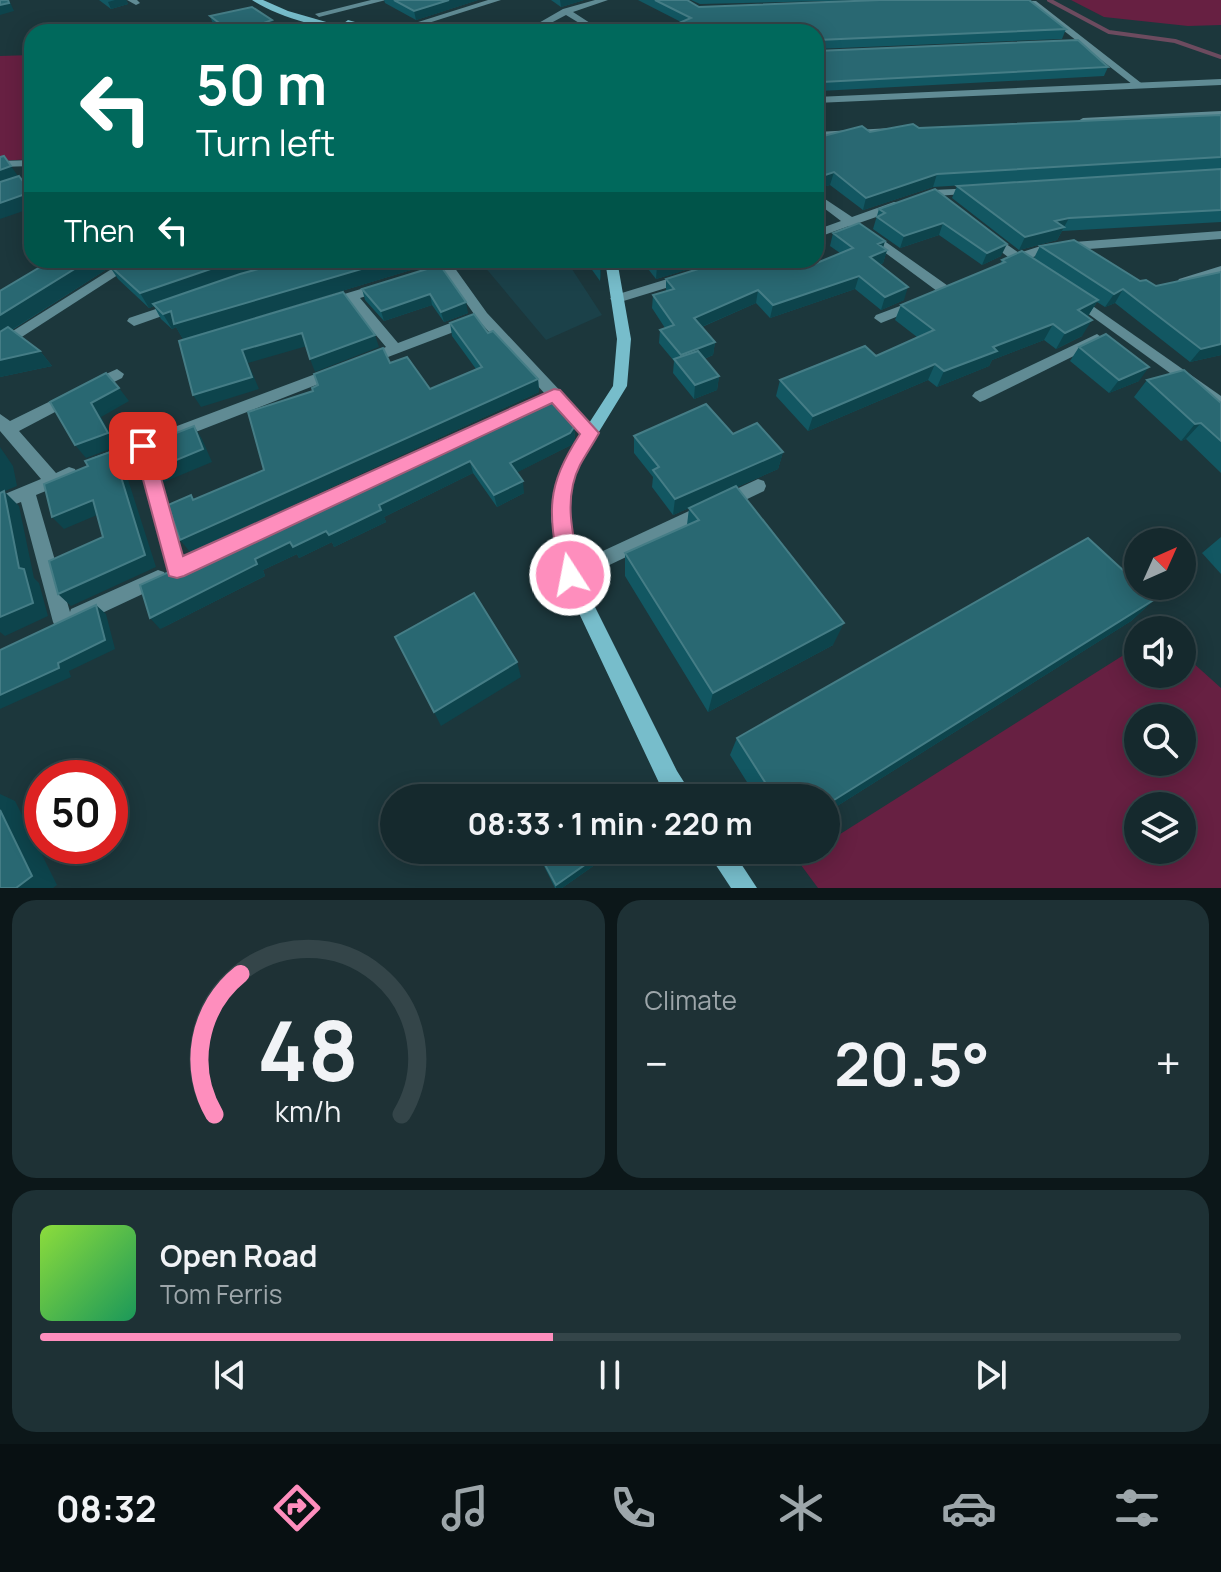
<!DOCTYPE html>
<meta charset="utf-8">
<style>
body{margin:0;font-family:Manrope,sans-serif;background:#1e3135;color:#f1f3f6;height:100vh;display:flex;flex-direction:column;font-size:30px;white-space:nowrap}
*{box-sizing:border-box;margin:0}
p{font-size:26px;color:#9da6aa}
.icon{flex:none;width:44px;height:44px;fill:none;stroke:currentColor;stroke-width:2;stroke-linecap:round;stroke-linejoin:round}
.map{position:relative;height:888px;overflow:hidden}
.panel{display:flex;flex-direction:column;gap:12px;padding:12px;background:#0c1719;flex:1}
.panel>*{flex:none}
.hud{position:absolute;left:24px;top:24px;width:800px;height:244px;border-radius:24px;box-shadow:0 4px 20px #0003,0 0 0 2px #344549;background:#00695c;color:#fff;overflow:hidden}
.needle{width:52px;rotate:45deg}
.tools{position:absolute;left:1124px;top:528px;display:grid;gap:16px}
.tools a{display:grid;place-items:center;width:72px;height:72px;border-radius:50%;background:#15292d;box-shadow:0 4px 20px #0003,0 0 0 2px #344549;font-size:40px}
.speed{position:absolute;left:24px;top:760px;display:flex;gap:16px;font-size:40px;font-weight:700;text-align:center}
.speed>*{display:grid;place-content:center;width:104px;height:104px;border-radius:50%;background:#15292d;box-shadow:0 4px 20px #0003,0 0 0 2px #344549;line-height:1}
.speed .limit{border:12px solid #d22;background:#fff;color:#111}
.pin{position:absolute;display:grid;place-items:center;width:68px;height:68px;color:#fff;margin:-34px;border-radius:16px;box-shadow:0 4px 12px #0006}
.me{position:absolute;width:88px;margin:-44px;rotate:349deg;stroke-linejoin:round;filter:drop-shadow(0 0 6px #0008)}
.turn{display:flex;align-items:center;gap:28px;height:168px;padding:0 40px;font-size:36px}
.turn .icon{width:104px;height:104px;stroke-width:2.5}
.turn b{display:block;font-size:56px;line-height:68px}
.then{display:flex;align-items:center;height:76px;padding:0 40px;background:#0003;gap:16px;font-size:30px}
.big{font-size:60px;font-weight:700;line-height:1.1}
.panel .tile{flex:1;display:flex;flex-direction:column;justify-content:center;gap:12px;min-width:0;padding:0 28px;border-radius:24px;background:#1e3135}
.panel .dial{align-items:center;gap:0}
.dial svg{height:208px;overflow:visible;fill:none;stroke:#344549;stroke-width:7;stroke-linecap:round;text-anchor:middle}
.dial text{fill:#f1f3f6;stroke:none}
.song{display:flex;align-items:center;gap:24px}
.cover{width:96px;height:96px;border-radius:12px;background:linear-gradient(135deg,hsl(90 70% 55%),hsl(150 70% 35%))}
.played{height:8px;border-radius:4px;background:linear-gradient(90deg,#fe8ebd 45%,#344549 45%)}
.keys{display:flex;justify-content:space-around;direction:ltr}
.heat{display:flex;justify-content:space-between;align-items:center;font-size:44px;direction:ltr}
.panel .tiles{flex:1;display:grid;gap:12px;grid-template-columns:1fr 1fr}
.tile:last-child{grid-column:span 2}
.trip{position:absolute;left:380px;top:784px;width:460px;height:80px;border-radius:40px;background:#15292d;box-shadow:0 4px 20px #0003,0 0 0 2px #344549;font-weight:700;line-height:80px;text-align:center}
.tabs{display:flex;height:128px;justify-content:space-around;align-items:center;background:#081012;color:#9da6aa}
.tabs .icon{width:56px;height:56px}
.tabs .selected{color:#fe8ebd}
.tabs b{font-size:36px;color:#f1f3f6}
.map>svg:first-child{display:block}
</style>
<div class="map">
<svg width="1221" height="888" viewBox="0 0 1221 888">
<rect width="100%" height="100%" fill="#1c373c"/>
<!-- built -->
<path fill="#1b4149" d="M479 260H566L602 315 546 340Z"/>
<!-- green -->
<g fill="#672042" fill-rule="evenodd">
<path d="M1071 0H1221V25L1188 26 1104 17Z"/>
<path d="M32 55V159L0 161V56Z"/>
<path d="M1138 646V674H1182V653L1221 688V888H818L798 861 815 850H826V843ZM1138 718H1182V762H1138ZM1138 806H1182V850H1138Z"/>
</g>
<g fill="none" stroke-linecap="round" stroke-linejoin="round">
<!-- stream -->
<path stroke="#6c4b5f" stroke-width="4" d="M1049 0 1109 32 1175 41 1221 57"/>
<!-- minor -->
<g fill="#608b94" fill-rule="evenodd">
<path d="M127 0H137L140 3 136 5Z"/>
<path d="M371 0H386L319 17 315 14Z"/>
<path d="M488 0H501L422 25 415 23Z"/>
<path d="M595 0H608L573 12 604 32H594L566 15 534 32H523L563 9Z"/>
<path d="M996 0 1036 1 1145 86 1137 88 1031 5Z"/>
<path d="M656 27 659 28V32H637Z"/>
<path d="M1221 111V117L1083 124 1078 121 1083 118Z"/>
<path d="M892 128 897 131 896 133 816 138V132Z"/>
<path d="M32 178V185L0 196V189Z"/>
<path d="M976 188 982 191 980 193 935 196 920 202 914 198 933 190Z"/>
<path d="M816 193 852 217 894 202H902V208L859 223 951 288V294H941L849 226 816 238V230L841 221 816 202Z"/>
<path d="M1221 231V239L1049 252 1027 259 1037 268 1031 272 1016 263 1004 264 1003 261 1008 257 982 237 988 233 992 234 1019 253 1047 244Z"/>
<path d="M126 260H141L0 351V339Z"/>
<path d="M436 260H449L487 313 596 429 598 433 596 437H584L480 322 367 365 360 360 362 356 386 347 348 302 326 308 319 304 321 301 384 282 389 283V289L360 298 398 343 474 314Z"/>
<path d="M1221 266V274L1184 286 1177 282 1179 279Z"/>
<path d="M687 273 692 274V280L617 303 610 299 612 296Z"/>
<path d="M1077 295 1221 396V410L1072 302V296Z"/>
<path d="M916 300 921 301V307L881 323 874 318 876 315Z"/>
<path d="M177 302 182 303V309L134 326 127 321 129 318Z"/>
<path d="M1097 334 1104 339 1102 342 985 400 980 402 972 396 975 392Z"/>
<path d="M334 367 341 372 339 376 152 449 186 569 183 575 177 577 171 575 137 454 98 469 92 468 90 463 92 458Z"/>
<path d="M117 369 124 374 122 378 96 391H86L83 387 86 383Z"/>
<path d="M71 391 76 393 79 397 76 401 19 431 56 473 69 467 75 469 77 474 75 479 36 495 70 612 71 609 158 570 164 572 167 578 164 584 85 621 78 624 72 622 70 628 63 631 56 628 53 622 21 502 0 510V496L41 479 0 431V414L10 421Z"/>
<path d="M758 479 764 481 766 486 764 491 576 581 570 583 564 581 561 575 564 569Z"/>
</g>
<!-- tertiary -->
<g fill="#608b94" fill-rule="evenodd">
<path d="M1221 79V85L816 103V97Z"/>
<path d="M32 160V166L0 167V161Z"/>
</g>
<!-- secondary -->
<g fill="#77bdcb" fill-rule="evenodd">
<path d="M252 0H263L288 11 361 32C331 32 277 17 252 0Z"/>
<path d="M348 20 383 30 384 32H370L345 25 344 23Z"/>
<path d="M605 260H617L631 339 627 386 578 466 570 489 569 518 579 575 677 771 694 798H669L661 787 561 575 551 518 554 489 562 465 613 386 617 339Z"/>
<path d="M706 850H732L757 888H731Z"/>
</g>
</g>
<!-- wall -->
<g fill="#125762">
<path d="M99 0H126L128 4 111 9Z"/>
<path d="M384 0H478L416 20 385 3Z"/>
<path d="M551 0H584L561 7Z"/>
<path d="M638 0H687L699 7 870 0 700 4 691 0H1029L1066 29 1062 39 816 49 681 22Z"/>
<path d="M210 16 272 20 274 28 265 32H223L213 24Z"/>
<path d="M816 51 1108 67 1104 76 820 91 816 85Z"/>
<path d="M1221 115V222L1062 231 1057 240 1019 250 952 198 957 186 1221 169 933 187 863 210 830 185 816 189V133L820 137 919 128Z"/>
<path d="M935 189 1001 256 982 265 939 235 900 248 873 229 879 209Z"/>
<path d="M833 233 883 248 887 250 883 263 880 265 904 300 881 310 855 289 770 318 756 303 702 327 715 342 713 355 704 359 719 376 717 390 694 399 673 373 674 361 659 343 660 330 665 328 652 308 653 295 666 292V279L807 267 840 253 830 246Z"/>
<path d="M1040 246 1156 286 1221 272V355L1190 362 1115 303 1105 307 1097 302 1087 317 1082 336 1056 349 1044 340 992 360 989 366 937 387 928 380 808 431 776 396 780 380 876 356 917 337 895 320 901 305 1000 264 1002 260 1034 258Z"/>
<path d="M52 260 181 267 434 263 183 339 176 327 172 329 161 319 154 306 149 308 118 279 110 267 12 330 40 351 52 366 0 377V291Z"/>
<path d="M585 260H602L600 281Z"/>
<path d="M641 260H719L656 279Z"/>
<path d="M440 265 468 313 444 322 432 305 384 321 365 300 362 289Z"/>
<path d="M450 323 488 333 538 379 539 392 190 552 191 495 195 500 264 470 313 391 390 363 430 389 476 369 452 336Z"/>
<path d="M1079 347 1139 381 1109 393 1070 361Z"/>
<path d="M1147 380 1221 403V473L1186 439 1181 441 1134 397Z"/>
<path d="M546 395 574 427 575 440 571 445 517 472 524 493 497 507 473 473 384 517 386 522 334 547 332 542 299 558 297 554 263 570 265 576 160 629Z"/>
<path d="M733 434 783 452 778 469 737 487 833 645 708 712 625 576V553L687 525 689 508 673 515 652 487 653 477 634 453V436Z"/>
<path d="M1221 537V574L1202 553Z"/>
<path d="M1155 599 1131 621 826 813V798H757L730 755 737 738Z"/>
<path d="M536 850H616L562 888H555Z"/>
</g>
<!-- shaded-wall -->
<g fill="#0d444c">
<path d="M8 0H9L14 11 0 15V5Z"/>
<path d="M115 0H126L128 4 111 9 108 2Z"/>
<path d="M449 0H478L416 20 414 11Z"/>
<path d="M560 0H584L561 7Z"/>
<path d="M272 20 274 28 265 32H239Z"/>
<path d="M11 166 20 179 0 186V170Z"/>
<path d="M834 172 830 185 816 189V178Z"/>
<path d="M937 174 933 187 863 210 866 198Z"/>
<path d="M31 192 32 208 0 219V203Z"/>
<path d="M823 213 820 225 816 227V215Z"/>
<path d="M1069 218 1057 240 1019 250 1025 237 1055 221Z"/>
<path d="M943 223 939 235 900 248 904 236Z"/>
<path d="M885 241 882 252 887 250 883 263 866 270 870 257 878 244Z"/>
<path d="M1007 244 1001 256 982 265 987 253Z"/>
<path d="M89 260H121L108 264 110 267 0 337V315Z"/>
<path d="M237 260H298L235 277 149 308 140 293Z"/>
<path d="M392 260H433L434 263 183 339 176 327 172 329 163 314Z"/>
<path d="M600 260H602L600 281Z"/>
<path d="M678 260H719L656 279 657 266Z"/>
<path d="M859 276 855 289 770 318 773 305Z"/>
<path d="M908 287 904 300 881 310 885 297Z"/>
<path d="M1123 289 1115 303 1105 307 1114 294Z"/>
<path d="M758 290 756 303 692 331 694 318Z"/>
<path d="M430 294 432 305 384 321 381 311Z"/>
<path d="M1098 300 1088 316 1069 326 1078 310Z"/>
<path d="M466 302 468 313 444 322 441 312Z"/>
<path d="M1092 320 1082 336 1056 349 1065 333Z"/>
<path d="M1053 324 1044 340 992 360 989 366 937 387 944 371 993 347Z"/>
<path d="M302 333 307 346 248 363 259 389 201 407 193 395 242 350Z"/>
<path d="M375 335 379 347 315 372 310 359Z"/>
<path d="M715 342 713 355 681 368 680 366 681 355Z"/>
<path d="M1221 344V355L1190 362 1201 349Z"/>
<path d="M40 351 52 366 0 377V360Z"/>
<path d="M935 364 928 380 808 431 813 416Z"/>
<path d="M1149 367 1139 381 1109 393 1119 380Z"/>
<path d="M719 376 717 390 694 399 695 385Z"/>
<path d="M538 379 539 392 190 552 180 540Z"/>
<path d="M119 388 129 401 101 417 118 446 86 458 75 445 91 403Z"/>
<path d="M1201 423 1186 439 1181 441 1195 424Z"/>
<path d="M194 426 202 439 212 462 164 482 155 469Z"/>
<path d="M574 427 575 440 571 445 512 475 510 463Z"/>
<path d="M0 447 13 466 17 486 0 493Z"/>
<path d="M113 451 123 464 156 567 71 606 58 594 145 555Z"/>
<path d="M783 452 778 469 673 515 675 499Z"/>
<path d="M470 461 473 473 384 517 386 522 334 547 332 542 299 558 297 554 263 570 265 576 160 629 150 618 255 559 290 542 379 505Z"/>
<path d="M523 481 524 493 497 507 494 495Z"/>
<path d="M4 491 19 506 34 578 39 583 48 616 5 636 0 632V617L19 568Z"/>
<path d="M93 500 104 512 64 529 52 517Z"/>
<path d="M1155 599 1131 621 826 813V805Z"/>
<path d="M96 605 106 614 115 649 69 671 71 677 0 709V695L58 663Z"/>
<path d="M844 623 833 645 708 712 713 693Z"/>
<path d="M517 662 521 677 441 726 434 712Z"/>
<path d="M0 794 15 801 57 885 53 888H16L0 810Z"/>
<path d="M606 850H616L562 888H556V885Z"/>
</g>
<!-- building -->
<g fill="#296872" stroke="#457d86" stroke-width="2">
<path d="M0 0H8L9 3 0 5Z"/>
<path d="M394 0H449L414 11Z"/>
<path d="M655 0H687L699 7 880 0H1029L1066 29 818 40 816 49V32H658L691 18Z"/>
<path d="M252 7 272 20 239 32H231L210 16Z"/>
<path d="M1078 40 1108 67 822 82 816 72V51Z"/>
<path d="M1221 115V157L937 174 866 198 834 172 816 178V133L820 137 862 126 870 132 913 124 919 128Z"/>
<path d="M4 156 11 166 0 170V157Z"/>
<path d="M1221 169V210L1069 218 1055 221 1064 227 1025 237 957 186Z"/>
<path d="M19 176 31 192 0 203V182Z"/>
<path d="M935 189 1007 244 987 253 943 223 904 236 877 217 885 213 879 209Z"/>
<path d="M816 207 823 213 816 215Z"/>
<path d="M859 223 885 241 878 244 887 250 870 257 908 287 885 297 859 276 773 305 758 290 694 318 715 342 681 355 660 330 674 325 653 295 674 289 666 279 727 260H799L807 267 853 248 833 233Z"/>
<path d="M1074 240 1140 281 1146 280 1156 286 1221 272V344L1201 349 1123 289 1114 294 1040 246Z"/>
<path d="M1022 251 1098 300 1078 310 1092 320 1065 333 1053 324 993 347 997 351 944 371 935 364 813 416 780 380 865 346 876 356 934 330 901 305 1005 262 1002 260Z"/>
<path d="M52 260H89L0 315V291Z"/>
<path d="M114 260H176L181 267 207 260H237L140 293 108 264Z"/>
<path d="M291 260H392L174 324 171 311 163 314 153 304 240 274Z"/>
<path d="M652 260H678L657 266Z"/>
<path d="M440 265 466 302 441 312 430 294 381 311 362 289Z"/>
<path d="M343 292 375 335 310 359 302 333 242 350 252 377 193 395 179 341Z"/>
<path d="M474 314 488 333 493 331 538 379 180 540 168 505 191 495 193 500 264 470 248 412 313 391 312 388 318 385 314 374 383 348 390 363 407 357 430 389 482 367 450 323Z"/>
<path d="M8 327 40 351 0 360V332Z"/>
<path d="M1106 334 1149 367 1119 380 1079 347Z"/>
<path d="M698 351 719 376 695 385 674 359Z"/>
<path d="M1184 370 1221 403V441L1201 423 1195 424 1147 380Z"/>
<path d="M106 373 119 388 91 403 108 433 75 445 50 402Z"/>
<path d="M546 395 574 427 570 433 510 463 523 481 494 495 470 461 379 505 381 510 329 535 326 531 293 547 290 542 255 559 257 564 150 618 140 585 189 563 188 560Z"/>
<path d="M706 404 733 434 757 423 783 452 675 499 653 470 659 467 634 436Z"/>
<path d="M194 426 203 449 155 469 148 444Z"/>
<path d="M113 451 145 555 58 594 49 561 103 537 93 500 52 517 44 484 88 466 85 461Z"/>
<path d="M736 486 844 623 713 693 625 553 699 520 689 508Z"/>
<path d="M4 491 19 568 24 569 33 603 0 617V493Z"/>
<path d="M1088 538 1138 584V586H1140L1155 599 826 805V798H775L737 738Z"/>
<path d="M474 593 517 662 434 712 395 637Z"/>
<path d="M96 605 105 640 58 663 59 668 0 695V650Z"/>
<path d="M0 810 32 876 16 888H0Z"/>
<path d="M537 850H606L556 885Z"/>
</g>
<!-- route -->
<path fill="#fe8ebd" stroke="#a55c7b" stroke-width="2" d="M554 389 560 390 599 433C593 444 586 454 580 465 562 500 574 539 581 575L578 581 570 584 563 581 560 575C549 512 544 490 580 434L552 403 184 576 177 578 169 576 134 446 136 441 143 439 152 446 183 556Z"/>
</svg>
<div class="tools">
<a><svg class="needle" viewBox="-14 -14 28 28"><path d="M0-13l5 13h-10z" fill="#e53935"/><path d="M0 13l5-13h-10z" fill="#9da6aa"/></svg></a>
<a><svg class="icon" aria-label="sound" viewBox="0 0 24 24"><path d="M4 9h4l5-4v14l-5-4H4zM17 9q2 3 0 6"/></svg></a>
<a><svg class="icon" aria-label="search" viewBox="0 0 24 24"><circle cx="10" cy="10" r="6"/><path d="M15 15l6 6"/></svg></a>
<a><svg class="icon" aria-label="layers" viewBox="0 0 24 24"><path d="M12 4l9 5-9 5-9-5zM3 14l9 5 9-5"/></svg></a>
</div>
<div class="speed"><div class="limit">50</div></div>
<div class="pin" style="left:143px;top:446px;background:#d93025"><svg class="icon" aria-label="arrive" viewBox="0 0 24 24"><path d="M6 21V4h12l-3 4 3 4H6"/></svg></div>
<svg class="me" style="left:570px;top:575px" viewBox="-20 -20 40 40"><circle r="17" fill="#fe8ebd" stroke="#fff" stroke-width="3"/><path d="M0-11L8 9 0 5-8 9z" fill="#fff"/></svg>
<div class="trip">08:33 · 1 min · 220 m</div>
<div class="hud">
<div class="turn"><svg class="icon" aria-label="left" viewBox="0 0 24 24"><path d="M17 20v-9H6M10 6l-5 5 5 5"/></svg><div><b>50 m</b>Turn left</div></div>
<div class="then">Then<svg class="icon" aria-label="left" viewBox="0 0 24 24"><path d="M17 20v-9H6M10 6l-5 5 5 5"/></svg></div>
</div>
</div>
<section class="panel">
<div class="tiles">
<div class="tile dial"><svg viewBox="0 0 100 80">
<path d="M14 69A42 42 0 1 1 86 69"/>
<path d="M14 69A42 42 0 0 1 24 15" stroke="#fe8ebd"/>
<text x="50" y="56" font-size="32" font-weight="700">48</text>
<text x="50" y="72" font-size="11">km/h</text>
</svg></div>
<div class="tile"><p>Climate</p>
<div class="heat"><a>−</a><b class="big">20.5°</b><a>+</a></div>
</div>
<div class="tile">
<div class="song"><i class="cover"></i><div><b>Open Road</b><p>Tom Ferris</p></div></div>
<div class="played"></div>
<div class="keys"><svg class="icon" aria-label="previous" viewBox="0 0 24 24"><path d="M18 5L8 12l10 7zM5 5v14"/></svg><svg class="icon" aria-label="pause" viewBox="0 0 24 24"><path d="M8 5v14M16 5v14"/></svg><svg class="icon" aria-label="next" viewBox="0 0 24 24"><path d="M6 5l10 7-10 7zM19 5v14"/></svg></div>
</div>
</div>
</section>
<nav class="tabs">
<b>08:32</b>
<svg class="icon selected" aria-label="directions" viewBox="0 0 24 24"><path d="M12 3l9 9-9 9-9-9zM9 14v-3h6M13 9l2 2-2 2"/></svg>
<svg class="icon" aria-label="music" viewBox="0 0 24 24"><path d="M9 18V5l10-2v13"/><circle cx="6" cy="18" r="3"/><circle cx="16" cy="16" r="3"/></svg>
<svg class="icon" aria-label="phone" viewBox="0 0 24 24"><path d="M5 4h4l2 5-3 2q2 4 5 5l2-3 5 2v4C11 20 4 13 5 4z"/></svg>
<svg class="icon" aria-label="climate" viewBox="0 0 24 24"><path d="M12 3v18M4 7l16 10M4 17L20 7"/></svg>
<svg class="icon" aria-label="car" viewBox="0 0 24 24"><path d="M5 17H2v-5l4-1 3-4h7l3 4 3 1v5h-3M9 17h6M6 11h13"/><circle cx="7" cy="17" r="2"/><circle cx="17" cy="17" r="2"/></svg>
<svg class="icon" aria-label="filters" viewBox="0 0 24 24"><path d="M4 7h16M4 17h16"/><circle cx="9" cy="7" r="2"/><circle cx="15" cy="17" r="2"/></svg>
</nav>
